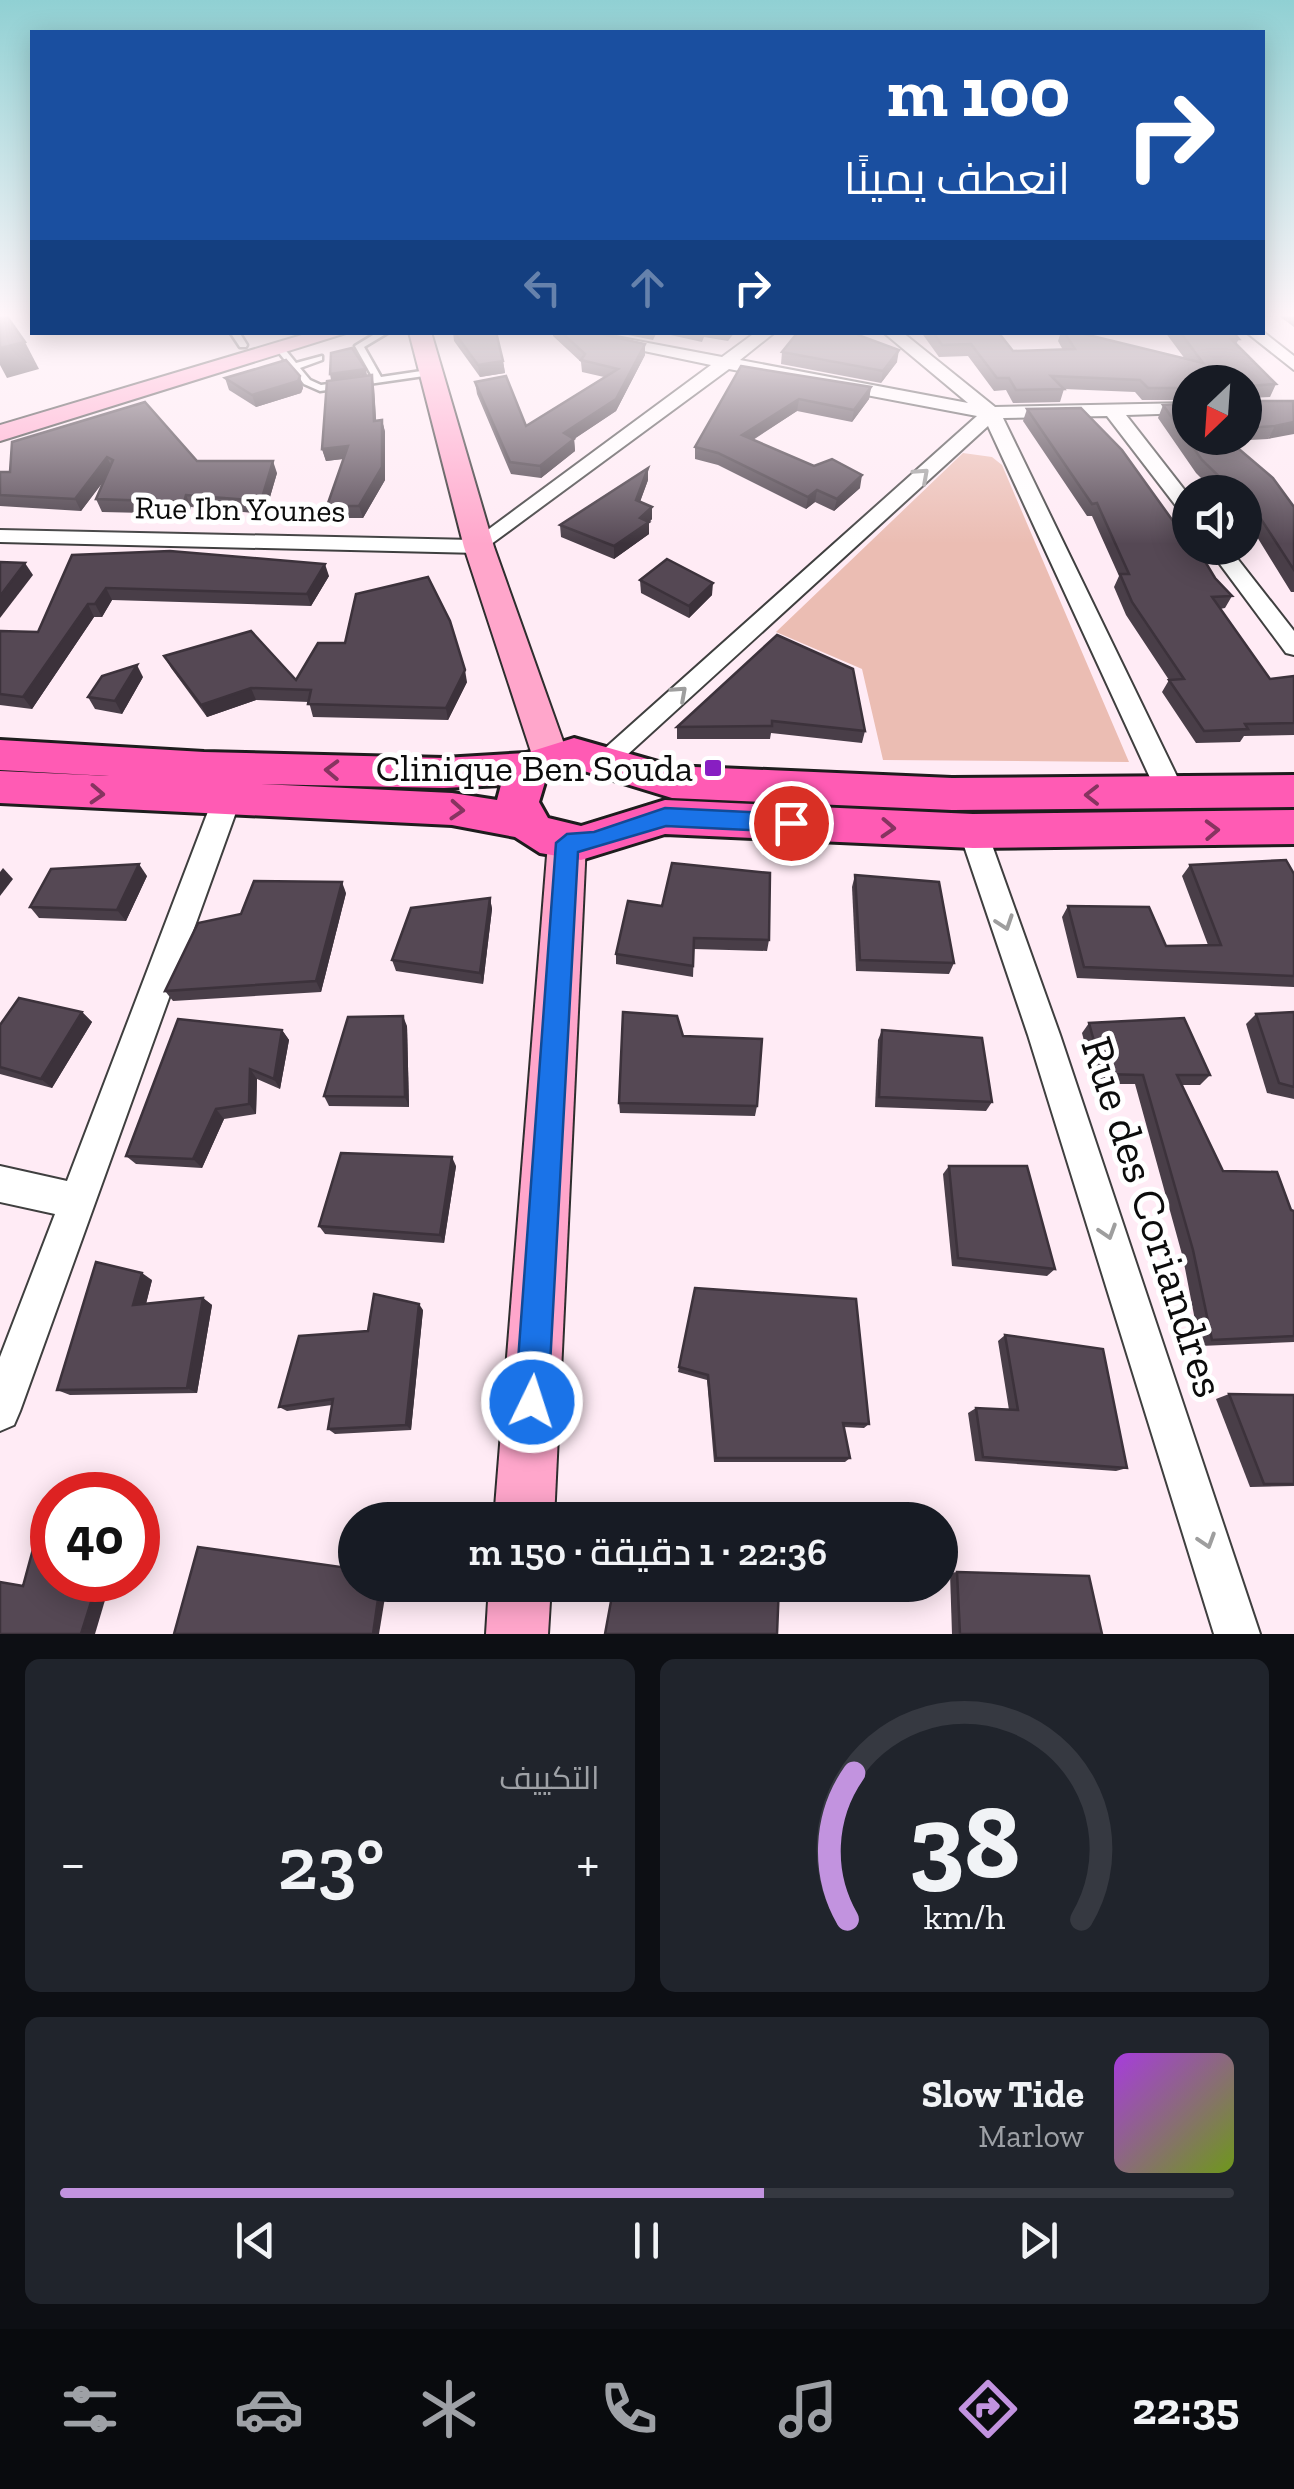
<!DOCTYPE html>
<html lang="ar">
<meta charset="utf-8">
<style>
body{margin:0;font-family:"Zilla Slab",Cairo,serif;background:#20242c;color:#f1f3f6;direction:rtl;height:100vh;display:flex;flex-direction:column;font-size:38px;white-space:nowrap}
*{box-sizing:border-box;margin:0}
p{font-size:32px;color:#9ea1a6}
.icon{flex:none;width:55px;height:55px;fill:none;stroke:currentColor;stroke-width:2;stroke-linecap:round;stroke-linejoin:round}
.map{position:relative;height:1634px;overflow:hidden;direction:ltr}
.sheet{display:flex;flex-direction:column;gap:25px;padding:25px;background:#0d0f14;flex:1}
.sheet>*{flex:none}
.top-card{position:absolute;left:30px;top:30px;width:1235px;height:305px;border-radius:0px;box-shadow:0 5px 25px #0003;direction:rtl;background:#1a4fa0;color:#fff;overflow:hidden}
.needle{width:65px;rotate:205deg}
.tools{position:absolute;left:1172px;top:365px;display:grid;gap:20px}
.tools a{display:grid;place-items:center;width:90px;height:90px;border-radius:50%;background:#171b24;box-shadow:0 5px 25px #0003;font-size:50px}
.speed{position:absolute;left:30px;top:1472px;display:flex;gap:20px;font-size:50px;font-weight:700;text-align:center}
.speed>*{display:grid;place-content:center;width:130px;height:130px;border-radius:50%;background:#171b24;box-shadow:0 5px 25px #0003;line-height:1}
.speed .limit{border:15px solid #d22;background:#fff;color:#111}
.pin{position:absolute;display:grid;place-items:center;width:85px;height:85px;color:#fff;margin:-42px;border:5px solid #fff;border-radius:50%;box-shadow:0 2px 10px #0007}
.me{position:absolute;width:110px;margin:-55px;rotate:4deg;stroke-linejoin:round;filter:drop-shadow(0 0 8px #0008)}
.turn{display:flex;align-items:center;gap:35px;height:210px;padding:0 30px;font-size:45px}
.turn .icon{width:130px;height:130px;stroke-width:2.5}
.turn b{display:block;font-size:70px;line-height:85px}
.lanes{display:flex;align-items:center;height:95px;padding:0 30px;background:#0003;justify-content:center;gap:50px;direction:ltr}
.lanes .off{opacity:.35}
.big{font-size:75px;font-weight:600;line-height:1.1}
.sheet .card{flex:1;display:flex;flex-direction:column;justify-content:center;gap:15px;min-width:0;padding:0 35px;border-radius:15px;background:#20242c}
.sheet .dial{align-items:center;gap:0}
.dial svg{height:260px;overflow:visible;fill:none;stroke:#363941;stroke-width:7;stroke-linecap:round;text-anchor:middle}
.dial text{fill:#f1f3f6;stroke:none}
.song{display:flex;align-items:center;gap:30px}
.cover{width:120px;height:120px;border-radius:15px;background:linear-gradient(135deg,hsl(280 70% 55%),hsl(80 70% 35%))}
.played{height:10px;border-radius:5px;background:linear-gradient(90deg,#c293df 60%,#363941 60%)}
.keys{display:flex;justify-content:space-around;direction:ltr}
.heat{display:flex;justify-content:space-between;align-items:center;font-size:55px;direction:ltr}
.sheet .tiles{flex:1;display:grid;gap:25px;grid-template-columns:1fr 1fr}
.card:last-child{grid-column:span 2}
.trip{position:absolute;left:338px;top:1502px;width:620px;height:100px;border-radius:50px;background:#171b24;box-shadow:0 5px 25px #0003;font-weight:600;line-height:100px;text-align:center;direction:rtl}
.tabs{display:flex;height:160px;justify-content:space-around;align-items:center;background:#090b0e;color:#9ea1a6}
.tabs .icon{width:70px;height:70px}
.tabs .current{color:#c293df}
.tabs b{font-size:45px;color:#f1f3f6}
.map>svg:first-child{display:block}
</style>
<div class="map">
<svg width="1294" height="1634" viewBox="0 0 1294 1634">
<rect width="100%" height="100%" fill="#ffebf5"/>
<!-- green -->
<path fill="#ebbdb3" d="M963 453 992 457 1002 465 1129 762 883 760 862 669 776 632Z"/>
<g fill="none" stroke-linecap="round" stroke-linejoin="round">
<defs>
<g id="lane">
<path d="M230 332H239L247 345 246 347H240Z"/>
<path d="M378 332H389L364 347 381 377 428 370 432 373 431 375 320 391 304 384 276 349 283 347 296 363 322 356V360L300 368 310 380 321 385 373 378 355 346Z"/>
</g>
<g id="street">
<path d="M1262 331 1294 356V370L1246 332Z"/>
<path d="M553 332H590L722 357 756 332H775L740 360 968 403 883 332H902L995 407 1190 403V413L1126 415 1190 497V517L1183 515 1107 416 1003 418 1186 795 1182 802H1162L1158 795 988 426 616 765 607 768 594 758 977 416 729 369 479 553 0 542V530L474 540 711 365Z"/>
<path d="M1208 548H1229L1294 631V655L1286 653Z"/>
<path d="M226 791 240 801 20 1411 14 1425 0 1431V1357L55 1214 0 1202V1166L67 1181 212 801Z"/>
<path d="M973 820 983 823 987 831 1060 1035 1260 1634H1214L1028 1035 959 831 963 823Z"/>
</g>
<g id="secondary">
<path d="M312 332H349L0 441V425Z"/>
<path d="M409 332H431L494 547 569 758 564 767 551 771 538 767 533 758 464 547Z"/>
<path d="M567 828 581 832 586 843 554 1520H494L548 843 553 832Z"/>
<path d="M489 1585H551L548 1634H486Z"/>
</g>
<path id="primary" d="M574 738 672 766 952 778 1294 775V807L952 810 672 798 574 768 545 782 539 802 548 818 581 826 665 800 973 814 1294 810V844L973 848 665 834 581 860 540 853 515 837 452 825 0 803V771L109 776 0 770V740L204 752 444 758 526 753ZM261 784 444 788 501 785 497 800 452 793Z"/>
</defs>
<!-- lane casing -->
<use href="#lane" stroke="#3f3f3f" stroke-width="5"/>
<!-- street casing -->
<use href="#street" stroke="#3f3f3f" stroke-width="4"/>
<!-- secondary casing -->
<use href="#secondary" stroke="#2e2e2e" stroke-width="4"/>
<!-- primary casing -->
<use href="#primary" stroke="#1d1d1d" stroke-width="6"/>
<!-- lane -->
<use href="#lane" fill="#fff" fill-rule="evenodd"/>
<!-- street -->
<use href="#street" fill="#fff" fill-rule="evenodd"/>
<!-- secondary -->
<use href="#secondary" fill="#ffa6cb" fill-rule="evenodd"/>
<!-- primary -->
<use href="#primary" fill="#ff5bb4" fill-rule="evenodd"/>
</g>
<!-- wall -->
<g fill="#493e48">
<path d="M1262 315H1294V327L1279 316 1262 317Z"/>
<path d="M453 332H496L503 361 505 373 480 377 454 341Z"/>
<path d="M553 332H592L645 344V355L616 411 574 439 575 451 541 478 511 474 477 394 475 382 526 426 604 377 582 372 581 362 553 336Z"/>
<path d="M613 332H657L653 340Z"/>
<path d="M657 332H735L728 341 704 337 702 342Z"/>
<path d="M921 332H998L1013 351 1063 350 1058 341 1061 332H1064L1185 359 1165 332H1233L1239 339 1236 344 1276 384 1270 397 1249 398V401H1293L1268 439 1230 441 1294 507V592H1291L1254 532 1245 523V492H1215L1196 473 1158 418 1163 405 1190 438H1245V382H1190V400H1142L1135 392 1064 389 1060 402 1013 403 1006 390 994 391 968 356 939 357Z"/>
<path d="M858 335 897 362 881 383 781 364 782 352Z"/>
<path d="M741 366 871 387 869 399 852 422 797 411 753 440 860 488 834 511 815 502 806 509 718 465 695 459V447Z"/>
<path d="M372 375 374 387 376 421 382 420 385 432V480L363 518H330L327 506 343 459 326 461 322 449Z"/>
<path d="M300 376 303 388 301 393 256 407 229 390 225 378Z"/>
<path d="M1027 409 1178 528 1215 578 1232 596 1225 608 1220 609 1270 679 1294 676V735L1244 736 1240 742 1196 743 1162 692 1169 680 1126 615 1114 587 1119 576 1092 516H1087L1023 421Z"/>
<path d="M12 442 197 461 277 473 265 514 191 507 189 514 102 512 96 499 105 479 81 511 0 506V472H10Z"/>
<path d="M648 480 640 502 652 507V519L649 522V534L614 559 561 537 560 525Z"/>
<path d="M72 555 329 576 311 606 112 600 102 617H94L32 709 0 705V631L38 632Z"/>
<path d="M640 580 712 595 689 618 641 593Z"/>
<path d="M164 656 296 680 467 682 448 720 313 717 309 702 256 700 207 717 171 668Z"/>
<path d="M853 669 865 731 862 743 771 733 770 739H677V727Z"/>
<path d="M143 677 122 714 95 709 88 697Z"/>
<path d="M1190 865 1294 874V987L1077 978 1062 917 1068 906 1166 946 1208 945 1182 876Z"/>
<path d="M855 875 954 963 949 974 856 971 852 887Z"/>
<path d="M147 876 126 921 39 918 30 907Z"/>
<path d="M346 893 321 992 173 1001 165 991Z"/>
<path d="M490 898 492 909 483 984 396 971 392 960Z"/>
<path d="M662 906 769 940 767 951 694 949 693 977 616 964V954Z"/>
<path d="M82 1012 92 1022 52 1088 0 1074V1025Z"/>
<path d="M1294 1012V1099L1267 1093 1246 1024 1256 1014Z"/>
<path d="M1089 1023 1210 1075 1200 1085H1182L1223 1171 1294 1211V1342L1200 1346 1183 1258 1135 1084H1095L1082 1033Z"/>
<path d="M407 1026 409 1107 329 1106 324 1096Z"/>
<path d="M282 1030 289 1040 280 1089 257 1079 256 1114 224 1119 202 1168 136 1164 126 1156Z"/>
<path d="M882 1030 992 1102 986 1111 875 1107 878 1040Z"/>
<path d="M683 1036 757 1106 755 1116 620 1113 619 1103Z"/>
<path d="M456 1166 444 1243 325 1234 319 1226Z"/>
<path d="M949 1166 1055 1269 1047 1276 952 1266 943 1174Z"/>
<path d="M152 1280 146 1304 203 1298 212 1305 197 1393 70 1395 57 1390Z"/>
<path d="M695 1288 869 1424 864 1428 844 1427 850 1458 845 1462H714L707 1380 678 1372Z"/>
<path d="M423 1310 411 1430 335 1434 328 1429 332 1405 287 1411 279 1407 368 1331Z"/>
<path d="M1005 1335 1127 1468 1116 1471 975 1461 968 1413 976 1408 1009 1410 998 1341Z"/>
<path d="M1229 1394 1294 1395V1486L1250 1487 1216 1399Z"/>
<path d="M957 1572 1102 1634H952L950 1573Z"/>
</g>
<!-- shaded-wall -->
<g fill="#3c323b">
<path d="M25 342 39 369 7 378 0 365V348Z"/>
<path d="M645 344V355L616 411 574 439 575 451 541 478 540 466 564 433Z"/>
<path d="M899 350 897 362 881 383 883 371Z"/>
<path d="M503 361 505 373 480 377 478 365Z"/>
<path d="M366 369 367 375 331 380 330 374Z"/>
<path d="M372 375 374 387 377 433 374 421Z"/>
<path d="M300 376 303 388 301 393 256 407 252 395Z"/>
<path d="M871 387 869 399 852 422 854 410Z"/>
<path d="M799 399 797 411 741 447 742 435Z"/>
<path d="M382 420 385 432V480L363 518 359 506Z"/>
<path d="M1294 422V434L1268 439 1275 426Z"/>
<path d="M348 446 351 458 326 461 322 449Z"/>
<path d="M107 457 113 469 81 511 75 499Z"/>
<path d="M273 461 277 473 265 514 261 501Z"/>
<path d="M648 468V480L636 512V500Z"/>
<path d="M862 475 860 488 834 511 837 499Z"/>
<path d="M817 490 815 502 806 509 808 497Z"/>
<path d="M186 495 191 507 189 514 184 502Z"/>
<path d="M652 507V519L649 522V534L614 559V546Z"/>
<path d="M25 563 33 575 0 618V596Z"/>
<path d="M325 564 329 576 311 606 307 594Z"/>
<path d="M713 583 712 595 689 618V606Z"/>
<path d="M106 588 112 600 102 617 95 604Z"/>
<path d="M88 604 94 617 32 709 23 697Z"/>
<path d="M137 665 143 677 122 714 115 701Z"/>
<path d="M465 670 467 682 448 720 446 708Z"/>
<path d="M251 688 256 700 207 717 201 705Z"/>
<path d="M139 864 147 876 126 921 117 910Z"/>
<path d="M3 868 13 879 0 896V872Z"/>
<path d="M342 882 346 893 321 992 316 981Z"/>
<path d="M490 898 492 909 483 984 480 973Z"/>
<path d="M82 1012 92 1022 52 1088 41 1079Z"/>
<path d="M403 1016 407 1026 409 1107 405 1097Z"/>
<path d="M282 1030 289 1040 280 1089 274 1079Z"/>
<path d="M250 1069 257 1079 256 1114 249 1104Z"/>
<path d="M216 1109 224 1119 202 1168 193 1159Z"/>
<path d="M452 1157 456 1166 444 1243 440 1235Z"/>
<path d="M142 1273 152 1280 144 1311 133 1305Z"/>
<path d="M203 1298 212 1305 197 1393 187 1388Z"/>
<path d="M419 1304 423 1310 411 1430 406 1425Z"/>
<path d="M98 1580H111L95 1634H81Z"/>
<path d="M380 1585H387L379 1634H373Z"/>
</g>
<!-- building -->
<g fill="#554854" stroke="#3c323b" stroke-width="2.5">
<path d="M0 315H6L25 342 0 348Z"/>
<path d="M454 332H496L503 361 478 365Z"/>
<path d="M561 332H592L645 344 616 399 564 433 574 439 540 466 510 462 475 382 506 376 526 426 618 369 581 360 585 354Z"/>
<path d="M798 332H858V335L899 350 883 371 782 352Z"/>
<path d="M933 332H998L1013 351 1075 349 1064 332H1076L1203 363 1180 332H1233L1239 339H1231L1276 384 1248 386 1249 401H1293L1294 422 1275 426 1245 428V382H1190V388H1148L1140 380 1051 376 1064 389 1016 390 1009 378H997L971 344 942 345Z"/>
<path d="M352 348 366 369 330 374 331 353Z"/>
<path d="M286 360 300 376 298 381 252 395 225 378Z"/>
<path d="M741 366 871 387 854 410 799 399 742 435 814 466 832 459 862 475 837 499 817 490 808 497 718 453 695 447Z"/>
<path d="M372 375 374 421 382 420V467L359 506H327L348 446 322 449 327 381Z"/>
<path d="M145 402 197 461H273L261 501 186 495 184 502 96 499 113 460 107 457 75 499 0 495V472H10L12 442Z"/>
<path d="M1190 403V438H1226L1273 478 1294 507V570L1261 519 1245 503V492H1235L1202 460 1163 405Z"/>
<path d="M1081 408 1122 450 1178 528H1186L1190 535V548H1197L1215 578 1232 596 1212 597 1270 679 1294 676V723L1245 724 1248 729 1204 731 1169 680 1184 679 1132 602 1120 574H1129L1097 503 1092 504 1027 409Z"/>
<path d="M648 468 636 500 652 507 640 518 649 522 614 546 560 525Z"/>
<path d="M170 551 325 564 307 594 106 588 95 604H88L23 697 0 694V631L38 632 72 555Z"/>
<path d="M667 559 713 583 689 606 640 580Z"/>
<path d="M0 562 25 563 0 596Z"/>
<path d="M428 577 450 621 465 670 446 708 308 704 311 690 251 688 201 705 164 656 251 631 296 680 318 643H345L356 594Z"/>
<path d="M777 635 853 669 865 731 772 721V726L677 727Z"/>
<path d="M137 665 115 701 88 697 102 676Z"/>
<path d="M1286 860 1294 874V976L1084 967 1068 906 1149 907 1166 946 1221 945 1190 865Z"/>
<path d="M672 863 770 873 769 940 694 938 693 966 616 954 628 901 662 906Z"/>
<path d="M139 864 117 910 30 907 51 869Z"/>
<path d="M855 875 939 882 954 963 860 960Z"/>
<path d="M254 881 342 882 316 981 165 991 198 923 241 914Z"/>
<path d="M490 898 480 973 392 960 411 908Z"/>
<path d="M19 998 82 1012 41 1079 0 1067V1025Z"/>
<path d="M623 1012 677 1016 683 1036 762 1039 757 1106 619 1103Z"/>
<path d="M1294 1012V1087L1279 1083 1256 1014Z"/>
<path d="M403 1016 405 1097 324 1096 348 1017Z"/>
<path d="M1184 1018 1210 1075H1177L1223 1171 1277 1172 1291 1210 1294 1211V1336L1212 1340 1193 1250 1143 1075 1103 1074 1089 1023Z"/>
<path d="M178 1019 282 1030 274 1079 250 1069 249 1104 216 1109 193 1159 126 1156Z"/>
<path d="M882 1030 982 1038 992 1102 879 1097Z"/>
<path d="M341 1153 452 1157 440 1235 319 1226Z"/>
<path d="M949 1166H1027L1055 1269 958 1258Z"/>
<path d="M96 1262 142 1273 133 1305 203 1298 187 1388 57 1390Z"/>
<path d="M695 1288 856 1299 869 1424 843 1423 850 1458H716L708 1375 679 1367Z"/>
<path d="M374 1294 419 1304 406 1425 328 1429 333 1399 279 1407 299 1336 368 1331Z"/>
<path d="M1005 1335 1103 1349 1127 1468 983 1457 976 1408 1018 1410Z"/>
<path d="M1229 1394 1294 1395V1484H1264Z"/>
<path d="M39 1527H52V1580H98L81 1634H0V1582L23 1586Z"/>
<path d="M198 1547 355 1569V1585H380L373 1634H174Z"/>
<path d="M957 1572 1089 1576 1102 1634H960Z"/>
<path d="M614 1585H779L777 1634H605Z"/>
</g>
<!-- one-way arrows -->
<defs><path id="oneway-chevron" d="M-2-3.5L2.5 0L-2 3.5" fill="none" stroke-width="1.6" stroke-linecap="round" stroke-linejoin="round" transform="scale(2.5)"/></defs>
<g stroke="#9e9e9e">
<use href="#oneway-chevron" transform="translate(922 475) rotate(-42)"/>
<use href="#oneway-chevron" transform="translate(680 693) rotate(-42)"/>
<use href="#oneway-chevron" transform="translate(1005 923) rotate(71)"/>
<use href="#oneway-chevron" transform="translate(1108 1232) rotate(72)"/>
<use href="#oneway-chevron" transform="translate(1207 1541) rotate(72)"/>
</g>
<g stroke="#863460">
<use href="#oneway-chevron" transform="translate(332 770) rotate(-178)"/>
<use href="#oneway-chevron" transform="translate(97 794) rotate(3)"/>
<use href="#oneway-chevron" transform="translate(1092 795) rotate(180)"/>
<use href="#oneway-chevron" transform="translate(457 810) rotate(4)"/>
<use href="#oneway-chevron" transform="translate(888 828) rotate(3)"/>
<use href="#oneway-chevron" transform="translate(1212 830) rotate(-2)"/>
</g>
<!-- sky -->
<linearGradient id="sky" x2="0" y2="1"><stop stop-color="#90d0d3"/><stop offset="0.58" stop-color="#fff6fa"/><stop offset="1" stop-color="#fff6fa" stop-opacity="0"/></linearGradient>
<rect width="1294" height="544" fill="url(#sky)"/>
<!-- route -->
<path fill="#1a73e8" stroke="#114b97" stroke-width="2.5" d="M665 808 791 814 803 823 791 832 666 826 578 852 548 1402 543 1414 532 1419 520 1414 515 1402 556 843 567 834 594 832Z"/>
<!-- markers -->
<rect fill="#881ec2" stroke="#fff" stroke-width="4" x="703" y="758" width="20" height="20" rx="5"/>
<g text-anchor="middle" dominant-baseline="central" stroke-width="10" stroke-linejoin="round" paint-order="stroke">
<!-- far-street labels -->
<g font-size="32" fill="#0c0c0c" stroke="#fff">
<text transform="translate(240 509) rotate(1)">Rue Ibn Younes</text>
</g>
<!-- poi labels -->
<g font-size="38" fill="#0c0c0c" stroke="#fff" text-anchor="end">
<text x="693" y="768">Clinique Ben Souda</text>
</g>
<!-- near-street labels -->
<g font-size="45" fill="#0c0c0c" stroke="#fff">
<text transform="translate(1153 1217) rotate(72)">Rue des Coriandres</text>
</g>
</g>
</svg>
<div class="tools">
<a><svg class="needle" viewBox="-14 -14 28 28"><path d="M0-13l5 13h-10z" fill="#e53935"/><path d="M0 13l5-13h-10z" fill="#9ea1a6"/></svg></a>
<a><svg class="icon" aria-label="sound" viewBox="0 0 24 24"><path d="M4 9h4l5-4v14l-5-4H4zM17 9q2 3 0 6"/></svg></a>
</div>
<div class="speed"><div class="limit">40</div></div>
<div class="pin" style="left:791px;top:823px;background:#d93025"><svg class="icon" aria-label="arrive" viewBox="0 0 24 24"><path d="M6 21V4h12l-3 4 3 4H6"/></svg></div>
<svg class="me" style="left:532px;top:1402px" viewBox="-20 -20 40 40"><circle r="17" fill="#1a73e8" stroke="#fff" stroke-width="3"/><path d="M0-11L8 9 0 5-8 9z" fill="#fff"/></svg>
<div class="trip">22:36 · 1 دقيقة · 150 m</div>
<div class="top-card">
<div class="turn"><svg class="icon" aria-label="right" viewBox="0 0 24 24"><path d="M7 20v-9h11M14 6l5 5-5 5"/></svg><div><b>100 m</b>انعطف يمينًا</div></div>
<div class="lanes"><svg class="icon off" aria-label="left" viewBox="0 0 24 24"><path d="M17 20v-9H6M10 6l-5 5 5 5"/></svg><svg class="icon off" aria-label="ahead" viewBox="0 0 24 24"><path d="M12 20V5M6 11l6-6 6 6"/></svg><svg class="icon" aria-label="right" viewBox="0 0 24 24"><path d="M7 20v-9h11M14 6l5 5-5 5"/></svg></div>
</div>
</div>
<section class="sheet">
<div class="tiles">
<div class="card dial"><svg viewBox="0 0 100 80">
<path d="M14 69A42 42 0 1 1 86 69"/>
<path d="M14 69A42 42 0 0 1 16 24" stroke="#c293df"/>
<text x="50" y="56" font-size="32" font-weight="700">38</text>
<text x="50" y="72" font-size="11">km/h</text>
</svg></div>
<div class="card"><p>التكييف</p>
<div class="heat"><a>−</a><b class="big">23°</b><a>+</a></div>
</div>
<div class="card">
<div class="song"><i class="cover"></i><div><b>Slow Tide</b><p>Marlow</p></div></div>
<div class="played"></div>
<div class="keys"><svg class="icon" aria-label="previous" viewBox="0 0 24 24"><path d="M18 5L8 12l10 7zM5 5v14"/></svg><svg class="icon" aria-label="pause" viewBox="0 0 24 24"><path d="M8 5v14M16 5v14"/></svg><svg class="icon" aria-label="next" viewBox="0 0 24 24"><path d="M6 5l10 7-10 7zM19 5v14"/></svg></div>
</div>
</div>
</section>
<nav class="tabs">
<b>22:35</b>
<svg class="icon current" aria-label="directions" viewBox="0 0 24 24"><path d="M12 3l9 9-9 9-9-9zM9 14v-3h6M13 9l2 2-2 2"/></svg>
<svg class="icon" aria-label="music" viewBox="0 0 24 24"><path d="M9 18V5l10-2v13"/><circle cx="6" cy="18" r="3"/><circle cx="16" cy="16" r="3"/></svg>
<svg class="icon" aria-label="phone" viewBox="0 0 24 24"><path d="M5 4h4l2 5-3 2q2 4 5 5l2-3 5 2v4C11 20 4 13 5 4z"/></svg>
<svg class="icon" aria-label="climate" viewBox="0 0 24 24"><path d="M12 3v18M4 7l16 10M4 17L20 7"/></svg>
<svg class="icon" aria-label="car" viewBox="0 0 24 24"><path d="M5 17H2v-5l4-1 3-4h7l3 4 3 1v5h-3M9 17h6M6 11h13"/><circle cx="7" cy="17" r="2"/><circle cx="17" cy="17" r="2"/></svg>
<svg class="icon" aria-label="filters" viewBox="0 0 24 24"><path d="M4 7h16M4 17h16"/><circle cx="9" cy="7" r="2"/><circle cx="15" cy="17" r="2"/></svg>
</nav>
